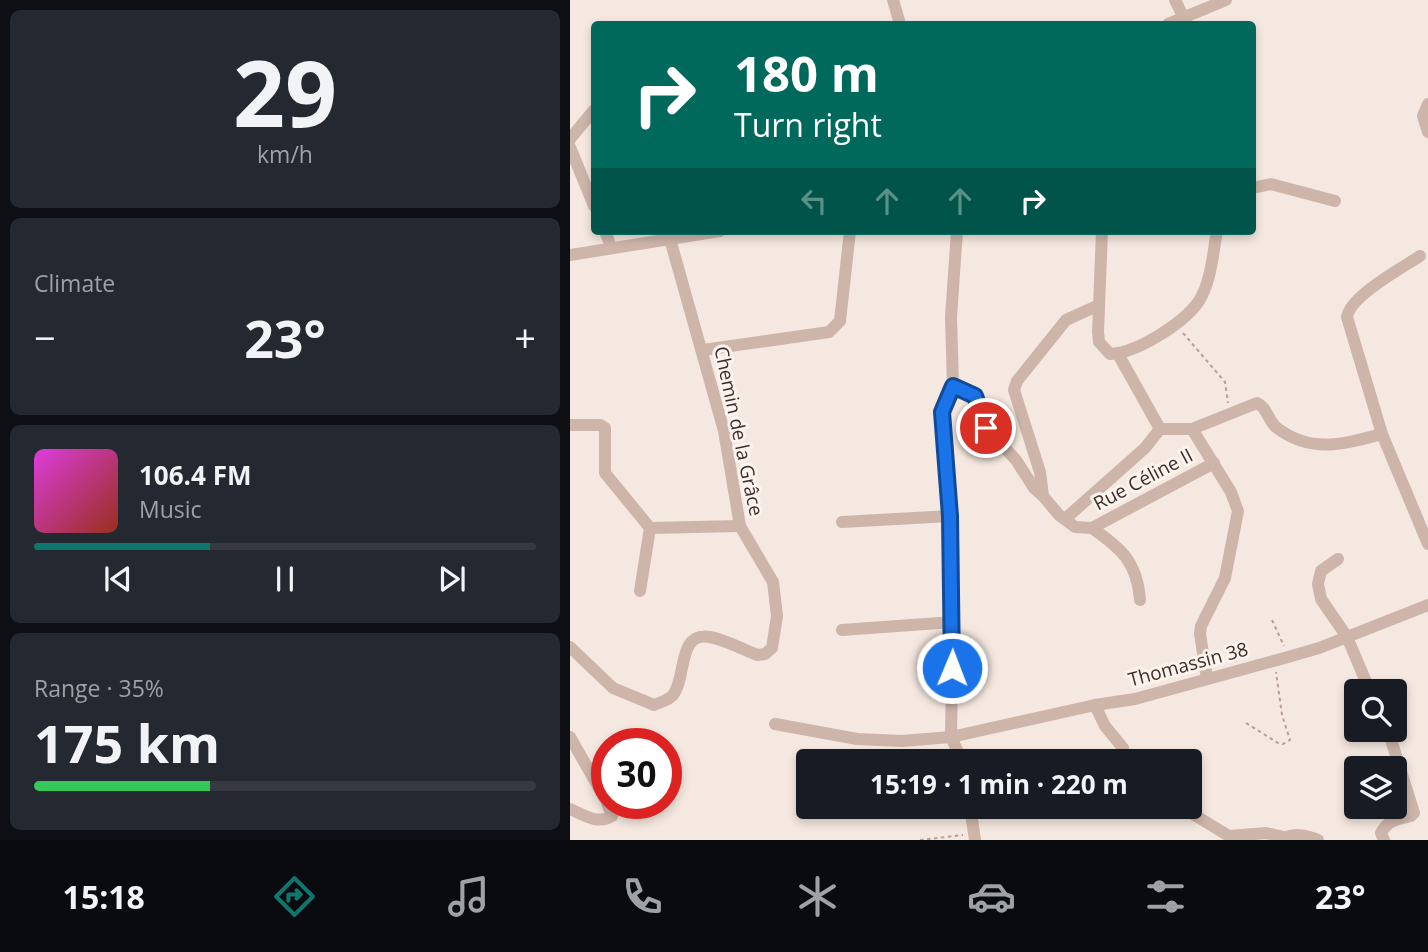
<!DOCTYPE html>
<meta charset="utf-8">
<style>
body{margin:0;font-family:"Open Sans",sans-serif;background:#242831;color:#f1f3f6;height:100vh;display:flex;flex-direction:column;font-size:26px;white-space:nowrap}
*{box-sizing:border-box;margin:0}
p{font-size:23px;color:#9ea1a6}
.icon{flex:none;width:38px;height:38px;fill:none;stroke:currentColor;stroke-width:2;stroke-linecap:round;stroke-linejoin:round}
.map{position:relative;flex:1;overflow:hidden}
.panel{display:flex;flex-direction:column;gap:10px;padding:10px;background:#0d0f14;width:570px}
.panel>*{flex:none}
.banner{position:absolute;left:21px;top:21px;width:665px;height:214px;border-radius:7px;box-shadow:0 4px 10px #0003;background:#00695c;color:#fff;overflow:hidden}
.buttons{position:absolute;left:774px;top:679px;display:grid;gap:14px}
.buttons a{display:grid;place-items:center;width:63px;height:63px;border-radius:7px;background:#171b24;box-shadow:0 4px 10px #0003;font-size:35px}
.speed{position:absolute;left:21px;top:728px;display:flex;gap:14px;font-size:35px;font-weight:700;text-align:center}
.speed>*{display:grid;place-content:center;width:91px;height:91px;border-radius:50%;background:#171b24;box-shadow:0 4px 10px #0003;line-height:1}
.speed .limit{border:10px solid #d22;background:#fff;color:#111}
.pin{position:absolute;display:grid;place-items:center;width:60px;height:60px;color:#fff;margin:-30px;border:4px solid #fff;border-radius:50%;box-shadow:0 2px 7px #0007}
.me{position:absolute;width:77px;margin:-38px;rotate:1deg;stroke-linejoin:round;filter:drop-shadow(0 0 5px #0008)}
.turn{display:flex;align-items:center;gap:24px;height:147px;padding:0 28px;font-size:32px}
.turn .icon{width:91px;height:91px;stroke-width:2.5}
.turn b{display:block;font-size:49px;line-height:60px}
.lanes{display:flex;align-items:center;height:66px;padding:0 28px;background:#0003;justify-content:center;gap:35px;direction:ltr}
.lanes .off{opacity:.35}
.big{font-size:52px;font-weight:700;line-height:1.1}
.panel .widget{flex:1;display:flex;flex-direction:column;justify-content:center;gap:10px;min-width:0;padding:0 24px;border-radius:10px;background:#242831}
.panel .dial{align-items:center;gap:0}
.dial b{font-size:91px;line-height:1}
.song{display:flex;align-items:center;gap:21px}
.cover{width:84px;height:84px;border-radius:10px;background:linear-gradient(135deg,hsl(300 70% 55%),hsl(10 70% 35%))}
.played{height:7px;border-radius:4px;background:linear-gradient(90deg,#0f766e 35%,#363941 35%)}
.keys{display:flex;justify-content:space-around;direction:ltr}
.heat{display:flex;justify-content:space-between;align-items:center;font-size:38px;direction:ltr}
.charge{height:10px;border-radius:5px;background:linear-gradient(90deg,#34c759 35%,#363941 0)}
.trip{position:absolute;left:226px;top:749px;width:406px;height:70px;border-radius:7px;background:#171b24;box-shadow:0 4px 10px #0003;font-weight:700;line-height:70px;text-align:center}
.tabs{display:flex;height:112px;justify-content:space-around;align-items:center;background:#090b0e;color:#9ea1a6}
.tabs .icon{width:49px;height:49px}
.tabs .on{color:#0f766e}
.tabs b{font-size:32px;color:#f1f3f6}
main{display:flex;flex:1;min-height:0}
.map>svg:first-child{display:block}
</style>
<main>
<section class="panel">
<div class="widget dial"><b>29</b><p>km/h</p></div>
<div class="widget"><p>Climate</p>
<div class="heat"><a>−</a><b class="big">23°</b><a>+</a></div>
</div>
<div class="widget">
<div class="song"><i class="cover"></i><div><b>106.4 FM</b><p>Music</p></div></div>
<div class="played"></div>
<div class="keys"><svg class="icon" aria-label="previous" viewBox="0 0 24 24"><path d="M18 5L8 12l10 7zM5 5v14"/></svg><svg class="icon" aria-label="pause" viewBox="0 0 24 24"><path d="M8 5v14M16 5v14"/></svg><svg class="icon" aria-label="next" viewBox="0 0 24 24"><path d="M6 5l10 7-10 7zM19 5v14"/></svg></div>
</div>
<div class="widget"><p>Range · 35%</p><b class="big">175 km</b><div class="charge"></div></div>
</section>
<div class="map">
<svg width="858" height="840" viewBox="0 0 858 840">
<rect width="100%" height="100%" fill="#f5e8e0"/>
<g fill="none" stroke-linecap="round" stroke-linejoin="round">
<!-- path -->
<g stroke="#ba9f94" stroke-width="2" stroke-dasharray="3.5 3.5" stroke-linecap="butt">
<path d="M613 333 655 382 658 403"/>
<path d="M702 620 714 646"/>
<path d="M676 723 708 743 713 744 720 740 712 715 706 672"/>
<path d="M350 840 393 835"/>
</g>
<!-- street -->
<g stroke="#ceb5aa" stroke-width="12">
<path d="M323 0 330 24"/>
<path d="M605 0 614 18"/>
<path d="M598 24 656 0"/>
<path d="M858 104 853 116 858 132"/>
<path d="M0 139 24 110"/>
<path d="M0 147 24 206"/>
<path d="M682 188 701 184 765 201"/>
<path d="M35 231 41 247"/>
<path d="M387 231 381 317 383 386 372 412 380 516 383 622 381 737 392 761"/>
<path d="M532 231 528 332 529 342 540 354C567 353 614 323 629 301 641 282 643 253 647 231"/>
<path d="M0 255 150 231"/>
<path d="M850 256C832 268 780 296 777 317L812 434 858 544"/>
<path d="M529 305 496 320 447 381 444 390 470 472 473 496 489 515 505 527 522 528 644 463"/>
<path d="M133 350 259 332 270 321 280 231"/>
<path d="M548 354 590 429H622L687 403C697 407 698 421 707 428 742 454 773 444 812 434"/>
<path d="M383 386 405 396 416 428 446 460 464 488 473 496"/>
<path d="M0 425H30L35 428V473L80 528 70 591"/>
<path d="M622 429 661 492 668 511 655 578 631 626 630 634 637 678"/>
<path d="M495 519 575 448 590 429"/>
<path d="M272 522 380 516"/>
<path d="M80 528 170 526"/>
<path d="M522 528C552 549 567 562 570 600"/>
<path d="M768 559 751 571 748 584 751 599 777 637 800 691"/>
<path d="M272 630 383 622"/>
<path d="M0 647 43 688 84 705C91 702 99 700 103 695 117 677 107 631 140 637 156 640 172 649 187 655L195 654 202 648 207 616 203 582 170 526 154 431 100 239"/>
<path d="M525 705 535 726 553 748 554 753 551 761"/>
<path d="M205 724 287 739 332 741 381 737 525 705 565 699 718 657 749 648 858 605"/>
<path d="M0 737 37 802"/>
<path d="M400 807 405 840"/>
<path d="M0 809C14 815 28 825 42 816L37 803"/>
<path d="M618 811 659 836 696 833 714 837"/>
<path d="M712 840C722 832 737 835 748 840"/>
<path d="M814 840 811 833C818 820 828 819 841 816L844 813 818 730"/>
</g>
</g>
<g fill="none" stroke-linecap="round" stroke-linejoin="round">
<defs>
<path id="route" d="M382 668 380 516 372 412 383 386 405 396 416 428"/>
</defs>
<!-- route casing -->
<use href="#route" stroke="#114b97" stroke-width="18"/>
<!-- route -->
<use href="#route" stroke="#1a73e8" stroke-width="12"/>
</g>
<g text-anchor="middle" dominant-baseline="central" stroke-width="6" stroke-linejoin="round" paint-order="stroke">
<!-- street labels -->
<g font-size="19" fill="#3c2d2a" stroke="#fcf3ed">
<text transform="translate(169 431) rotate(78)">Chemin de la Grâce</text>
<text transform="translate(573 479) rotate(-28)">Rue Céline II</text>
<text transform="translate(618 664) rotate(-15)">Thomassin 38</text>
</g>
</g>
</svg>
<div class="buttons">
<a><svg class="icon" aria-label="search" viewBox="0 0 24 24"><circle cx="10" cy="10" r="6"/><path d="M15 15l6 6"/></svg></a>
<a><svg class="icon" aria-label="layers" viewBox="0 0 24 24"><path d="M12 4l9 5-9 5-9-5zM3 14l9 5 9-5"/></svg></a>
</div>
<div class="speed"><div class="limit">30</div></div>
<div class="pin" style="left:416px;top:428px;background:#d93025"><svg class="icon" aria-label="arrive" viewBox="0 0 24 24"><path d="M6 21V4h12l-3 4 3 4H6"/></svg></div>
<svg class="me" style="left:382px;top:668px" viewBox="-20 -20 40 40"><circle r="17" fill="#1a73e8" stroke="#fff" stroke-width="3"/><path d="M0-11L8 9 0 5-8 9z" fill="#fff"/></svg>
<div class="trip">15:19 · 1 min · 220 m</div>
<div class="banner">
<div class="turn"><svg class="icon" aria-label="right" viewBox="0 0 24 24"><path d="M7 20v-9h11M14 6l5 5-5 5"/></svg><div><b>180 m</b>Turn right</div></div>
<div class="lanes"><svg class="icon off" aria-label="left" viewBox="0 0 24 24"><path d="M17 20v-9H6M10 6l-5 5 5 5"/></svg><svg class="icon off" aria-label="ahead" viewBox="0 0 24 24"><path d="M12 20V5M6 11l6-6 6 6"/></svg><svg class="icon off" aria-label="ahead" viewBox="0 0 24 24"><path d="M12 20V5M6 11l6-6 6 6"/></svg><svg class="icon" aria-label="right" viewBox="0 0 24 24"><path d="M7 20v-9h11M14 6l5 5-5 5"/></svg></div>
</div>
</div>
</main>
<nav class="tabs">
<b>15:18</b>
<svg class="icon on" aria-label="directions" viewBox="0 0 24 24"><path d="M12 3l9 9-9 9-9-9zM9 14v-3h6M13 9l2 2-2 2"/></svg>
<svg class="icon" aria-label="music" viewBox="0 0 24 24"><path d="M9 18V5l10-2v13"/><circle cx="6" cy="18" r="3"/><circle cx="16" cy="16" r="3"/></svg>
<svg class="icon" aria-label="phone" viewBox="0 0 24 24"><path d="M5 4h4l2 5-3 2q2 4 5 5l2-3 5 2v4C11 20 4 13 5 4z"/></svg>
<svg class="icon" aria-label="climate" viewBox="0 0 24 24"><path d="M12 3v18M4 7l16 10M4 17L20 7"/></svg>
<svg class="icon" aria-label="car" viewBox="0 0 24 24"><path d="M5 17H2v-5l4-1 3-4h7l3 4 3 1v5h-3M9 17h6M6 11h13"/><circle cx="7" cy="17" r="2"/><circle cx="17" cy="17" r="2"/></svg>
<svg class="icon" aria-label="filters" viewBox="0 0 24 24"><path d="M4 7h16M4 17h16"/><circle cx="9" cy="7" r="2"/><circle cx="15" cy="17" r="2"/></svg>
<b>23°</b>
</nav>
